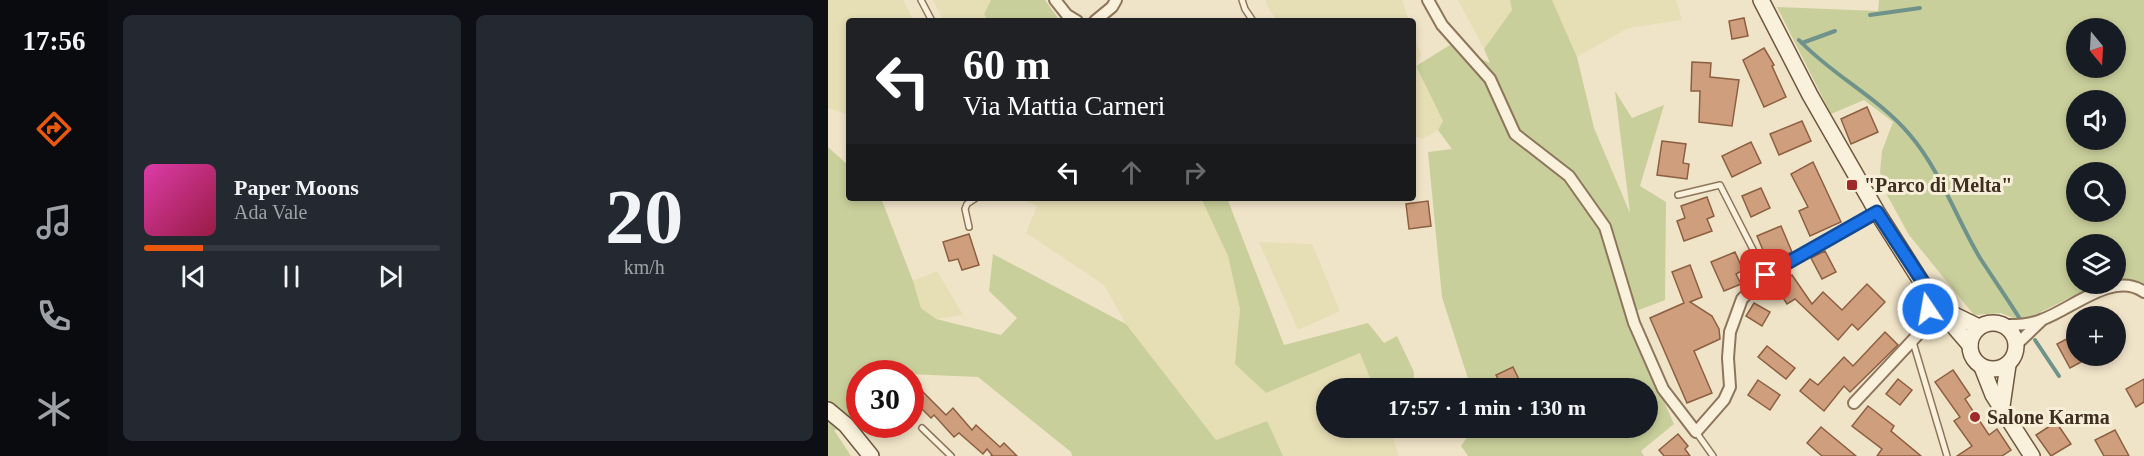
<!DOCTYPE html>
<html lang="it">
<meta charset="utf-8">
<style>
body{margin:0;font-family:Georgia,serif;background:#242831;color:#f1f3f6;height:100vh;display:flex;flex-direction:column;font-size:22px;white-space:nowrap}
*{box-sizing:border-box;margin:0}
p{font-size:20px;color:#9ea1a6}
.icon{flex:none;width:33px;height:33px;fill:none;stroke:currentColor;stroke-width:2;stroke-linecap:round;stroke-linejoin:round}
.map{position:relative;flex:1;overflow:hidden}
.panel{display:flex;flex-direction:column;gap:15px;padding:15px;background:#0d0f14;width:720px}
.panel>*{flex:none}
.hud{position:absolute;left:18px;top:18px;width:570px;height:183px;border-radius:6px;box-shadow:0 3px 9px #0003;background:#202124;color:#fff;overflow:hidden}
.needle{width:39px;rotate:162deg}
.tools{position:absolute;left:1238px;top:18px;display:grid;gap:12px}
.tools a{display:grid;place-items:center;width:60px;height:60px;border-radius:50%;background:#171b24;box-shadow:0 3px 9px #0003;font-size:30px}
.speed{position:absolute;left:18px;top:360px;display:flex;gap:12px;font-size:30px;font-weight:700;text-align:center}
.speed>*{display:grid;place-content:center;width:78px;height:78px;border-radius:50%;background:#171b24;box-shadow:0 3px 9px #0003;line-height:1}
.speed .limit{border:9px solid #d22;background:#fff;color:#111}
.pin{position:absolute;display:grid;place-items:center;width:51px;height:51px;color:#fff;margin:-26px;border-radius:12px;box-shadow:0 3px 9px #0006}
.me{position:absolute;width:66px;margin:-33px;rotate:348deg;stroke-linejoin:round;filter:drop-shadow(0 0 4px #0008)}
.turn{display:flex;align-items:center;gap:21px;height:126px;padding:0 18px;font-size:27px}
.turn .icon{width:78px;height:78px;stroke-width:2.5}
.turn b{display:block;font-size:42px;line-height:51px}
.lanes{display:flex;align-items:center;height:57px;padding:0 18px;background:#0003;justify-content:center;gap:30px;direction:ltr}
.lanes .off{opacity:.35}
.panel .card{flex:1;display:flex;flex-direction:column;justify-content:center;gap:9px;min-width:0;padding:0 21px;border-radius:9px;background:#242831}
.panel .dial{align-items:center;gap:0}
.dial b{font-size:78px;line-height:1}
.song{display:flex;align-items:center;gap:18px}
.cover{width:72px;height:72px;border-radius:9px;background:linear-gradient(135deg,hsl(320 70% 55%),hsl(340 70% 35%))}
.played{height:6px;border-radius:3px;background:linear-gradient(90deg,#ea580c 20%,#363941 20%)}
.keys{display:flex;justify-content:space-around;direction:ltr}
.panel .tiles{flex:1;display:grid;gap:15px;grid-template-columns:repeat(2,1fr)}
.trip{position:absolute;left:488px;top:378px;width:342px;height:60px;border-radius:30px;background:#171b24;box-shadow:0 3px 9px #0003;font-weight:700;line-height:60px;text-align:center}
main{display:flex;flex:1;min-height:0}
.dock{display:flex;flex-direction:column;width:108px;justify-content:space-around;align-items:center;background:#090b0e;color:#9ea1a6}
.dock .icon{width:42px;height:42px}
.dock .on{color:#ea580c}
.dock b{font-size:27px;color:#f1f3f6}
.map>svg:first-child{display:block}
</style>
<main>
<nav class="dock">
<b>17:56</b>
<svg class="icon on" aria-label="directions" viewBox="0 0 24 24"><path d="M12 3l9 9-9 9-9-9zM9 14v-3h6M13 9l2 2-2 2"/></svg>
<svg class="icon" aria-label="music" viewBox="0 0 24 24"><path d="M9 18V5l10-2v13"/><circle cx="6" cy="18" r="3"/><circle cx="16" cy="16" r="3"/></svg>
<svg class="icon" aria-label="phone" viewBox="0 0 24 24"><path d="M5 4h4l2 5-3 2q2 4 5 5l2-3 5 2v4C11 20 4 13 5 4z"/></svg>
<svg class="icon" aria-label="climate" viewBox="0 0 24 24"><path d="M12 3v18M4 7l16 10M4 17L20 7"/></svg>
</nav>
<section class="panel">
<div class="tiles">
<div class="card">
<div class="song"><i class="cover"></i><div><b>Paper Moons</b><p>Ada Vale</p></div></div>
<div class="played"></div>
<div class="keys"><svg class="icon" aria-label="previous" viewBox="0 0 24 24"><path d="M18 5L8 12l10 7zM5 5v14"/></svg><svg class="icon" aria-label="pause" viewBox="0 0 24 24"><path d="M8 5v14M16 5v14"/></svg><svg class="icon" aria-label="next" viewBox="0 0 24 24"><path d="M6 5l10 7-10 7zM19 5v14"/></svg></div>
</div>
<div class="card dial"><b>20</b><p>km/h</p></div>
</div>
</section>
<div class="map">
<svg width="1316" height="456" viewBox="0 0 1316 456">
<rect width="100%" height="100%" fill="#f0e4c8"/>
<!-- farmland -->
<g fill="#e6deb5">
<path d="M0 0H75L86 21H21V115L0 108Z"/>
<path d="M105 0H163L156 14 160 21H116Z"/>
<path d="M437 0H574L581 21H450L441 10Z"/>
<path d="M630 0H682L684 10 656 49Z"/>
<path d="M724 0H848L854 20 800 28 749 57Z"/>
<path d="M585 32 593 55 588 66 615 121 610 130 595 139 585 136Z"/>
<path d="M191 198H373L400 256 412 309 408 364 438 393 533 353 546 388H498V428H561L571 456H455L438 421 388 440 298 324 276 285 198 233 209 206Z"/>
<path d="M431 242 484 244 512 311 470 330Z"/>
<path d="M109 271 135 315 108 319 93 308 85 281Z"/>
</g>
<!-- green -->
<g fill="#c9cf9b" fill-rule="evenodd">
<path d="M163 0H217L232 21H160L156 14Z"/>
<path d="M682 0H724L749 57 766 128 802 213 787 91 804 118 836 105 812 186 838 202 837 300 798 315 846 424 813 451 816 456H640L633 446 646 428H819V388H643L614 297 600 152 624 149 610 130 615 121 588 66 622 45 662 63 656 49 684 10Z"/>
<path d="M1051 0H1316V284L1304 280H1287V244H1248V284H1274L1263 287 1201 318 1192 321 1173 313 1146 315 1081 235 1059 195 1052 172 1054 151 1065 122 1036 100 1003 114 949 7 1050 11ZM1248 28H1287V68H1248ZM1248 100H1287V140H1248ZM1248 172H1287V212H1248Z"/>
<path d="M0 147 21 166V198H53L85 281 93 308 108 319 173 335 189 318 161 291 165 254 298 324 388 440 439 421 455 456H244L243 452 150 377 57 373 32 374V424L39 425 6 430 23 456H0Z"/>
<path d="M373 198H399L456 345 540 323 556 343 569 336 586 372 585 388H546L532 353 438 393 407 364 412 309 400 256Z"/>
</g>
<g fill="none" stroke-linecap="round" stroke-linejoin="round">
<!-- stream -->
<g stroke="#6f938a" stroke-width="4">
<path d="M1042 15 1092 8"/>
<path d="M971 40C1005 76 1050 97 1082 135 1112 170 1128 218 1152 258 1165 278 1179 298 1192 319"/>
<path d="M974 43 1007 31"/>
<path d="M1207 340 1231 376"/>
</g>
</g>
<!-- building -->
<g fill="#cf9f7d" stroke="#8d5f41" stroke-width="1.5">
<path d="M916 18 920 36 904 39 901 21Z"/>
<path d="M936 48 946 65 944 66 958 97 936 107 915 60Z"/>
<path d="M864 62 883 63 882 77 911 80 904 126 871 122 872 91H863Z"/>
<path d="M1039 107 1050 132 1023 144 1013 119Z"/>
<path d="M974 121 983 141 951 155 942 134Z"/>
<path d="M834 141 858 144 855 163 861 164 859 179 829 175Z"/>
<path d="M923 142 933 163 904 177 894 156Z"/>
<path d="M985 162 1013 222 982 236 971 211 980 207 963 174Z"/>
<path d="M933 188 942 208 923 217 914 196Z"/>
<path d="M879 197 886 216 879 219 884 231 856 241 849 221 857 218 853 206Z"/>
<path d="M600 201 603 226 581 229 578 204Z"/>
<path d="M953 226 964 252 940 262 929 236Z"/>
<path d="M141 234 151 265 134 270 130 259 121 261 115 242Z"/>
<path d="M997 251 1008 272 994 279 983 258Z"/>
<path d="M907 252 915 270 908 274 913 284 896 291 883 262Z"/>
<path d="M862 265 874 297 862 302 884 316 891 329 892 339 866 351 884 393 859 403 822 318 856 303 844 272Z"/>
<path d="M964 275 984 304 995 292 1014 310 1039 284 1057 302 1030 330 1024 324 1010 340 967 299 959 304 947 286Z"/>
<path d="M926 303 942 312 934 326 918 316Z"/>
<path d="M1057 332 1070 345 1022 392 1016 386 996 411 972 391 982 379 990 385 1016 357 1025 366Z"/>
<path d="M1248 334V356H1264L1242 368 1229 344Z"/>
<path d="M939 346 967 368 958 379 930 357Z"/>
<path d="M685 367 695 388H675L668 375Z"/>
<path d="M1125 370 1142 395 1137 399 1161 435 1169 429 1183 450 1174 456H1129L1144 446 1126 421 1132 417 1107 382Z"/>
<path d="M1070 379 1084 390 1072 405 1058 394Z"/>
<path d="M1316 379V402L1308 407 1298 389Z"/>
<path d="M930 380 952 395 942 410 920 395Z"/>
<path d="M94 391 118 415 125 408 144 430 148 425 172 447 176 443 189 456H163L164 455 159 449 155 454 131 433 126 437 106 415 103 418 85 400Z"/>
<path d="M1040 406 1066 426 1063 431 1093 456H1049L1054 449 1024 426Z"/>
<path d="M1228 422 1243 444 1223 456 1208 435Z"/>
<path d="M993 427 1028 456H994L979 443Z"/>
<path d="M1287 430 1301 456H1276L1267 440Z"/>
<path d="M850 434 860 446 857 449 862 456H836L831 450Z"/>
</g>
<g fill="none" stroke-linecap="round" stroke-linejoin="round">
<defs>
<g id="lane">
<path d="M93 0 104 21"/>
<path d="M414 0 417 9 425 21"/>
<path d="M850 195 892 185 938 275"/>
<path d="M141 227 137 209 139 204 148 198"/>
<path d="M1085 342 1119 456"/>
<path d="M94 428 123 456"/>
<path d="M868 432 885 456"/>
</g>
<g id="street">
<path d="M227 0 239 15 249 21"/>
<path d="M600 0 614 25 662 79 687 134 741 176 777 227 806 323 835 389 868 432 896 400 902 387 900 358 902 332 914 299 938 275 1049 212"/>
<path d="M267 21 284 7 288 0"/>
<path d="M1177 325C1189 325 1201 325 1213 320 1243 310 1285 270 1316 292"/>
<path d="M1189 344 1213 321"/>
<path d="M1026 403 1097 327 1102 293"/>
</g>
<g id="secondary">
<path d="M933 0 982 95 1049 212 1110 308 1142 345"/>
<path d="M1116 310 1151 327"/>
<circle cx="1165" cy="346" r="23"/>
<path d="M1154 367 1165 395 1204 456"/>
<path d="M1174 406 1180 365"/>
<path d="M0 410 18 425 43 456"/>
</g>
</defs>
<!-- lane casing -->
<use href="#lane" stroke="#8d765c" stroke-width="8"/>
<!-- street casing -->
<use href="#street" stroke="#8d765c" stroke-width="14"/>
<!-- secondary casing -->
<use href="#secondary" stroke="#6f573f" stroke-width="18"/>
<!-- lane -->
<use href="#lane" stroke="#faf1dc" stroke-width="5"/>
<!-- street -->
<use href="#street" stroke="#faf1dc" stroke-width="10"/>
<!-- secondary -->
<use href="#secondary" stroke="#faf1dc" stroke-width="15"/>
</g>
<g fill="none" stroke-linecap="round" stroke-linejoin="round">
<defs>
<path id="route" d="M938 275 1049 212 1102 293 1100 309"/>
</defs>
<!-- route casing -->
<use href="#route" stroke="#114b97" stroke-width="15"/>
<!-- route -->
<use href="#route" stroke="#1a73e8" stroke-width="10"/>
</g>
<!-- markers -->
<g fill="#9e2a2b" stroke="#f7eed8" stroke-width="2">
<rect x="1018" y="179" width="12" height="12" rx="3"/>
<circle cx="1147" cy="417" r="6"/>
</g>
<g text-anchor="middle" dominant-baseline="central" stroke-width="6" stroke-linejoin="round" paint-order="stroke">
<!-- poi labels -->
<g font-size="20" font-weight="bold" fill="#3d2e20" stroke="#f7eed8" text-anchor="start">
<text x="1036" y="185">"Parco di Melta"</text>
<text x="1159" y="417">Salone Karma</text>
</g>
</g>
</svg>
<div class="tools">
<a><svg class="needle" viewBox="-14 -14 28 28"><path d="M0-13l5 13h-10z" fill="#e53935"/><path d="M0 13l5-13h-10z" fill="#9ea1a6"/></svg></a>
<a><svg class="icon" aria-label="sound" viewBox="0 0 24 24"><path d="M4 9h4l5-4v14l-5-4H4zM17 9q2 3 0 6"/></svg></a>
<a><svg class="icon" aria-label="search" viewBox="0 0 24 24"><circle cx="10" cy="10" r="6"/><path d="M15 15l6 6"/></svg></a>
<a><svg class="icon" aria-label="layers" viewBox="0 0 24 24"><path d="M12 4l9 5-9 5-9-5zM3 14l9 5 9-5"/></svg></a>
<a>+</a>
</div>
<div class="speed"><div class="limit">30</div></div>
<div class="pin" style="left:938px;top:275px;background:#d93025"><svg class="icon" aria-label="arrive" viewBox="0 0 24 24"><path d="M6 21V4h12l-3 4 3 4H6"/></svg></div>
<svg class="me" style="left:1100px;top:309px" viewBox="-20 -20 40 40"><circle r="17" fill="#1a73e8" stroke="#fff" stroke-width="3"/><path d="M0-11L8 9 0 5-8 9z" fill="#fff"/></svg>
<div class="trip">17:57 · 1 min · 130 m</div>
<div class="hud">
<div class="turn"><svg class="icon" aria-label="left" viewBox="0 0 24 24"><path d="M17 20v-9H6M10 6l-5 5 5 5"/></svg><div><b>60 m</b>Via Mattia Carneri</div></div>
<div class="lanes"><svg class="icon" aria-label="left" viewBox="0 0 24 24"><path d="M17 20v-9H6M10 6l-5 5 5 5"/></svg><svg class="icon off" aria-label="ahead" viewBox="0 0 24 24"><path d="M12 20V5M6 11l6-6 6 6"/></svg><svg class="icon off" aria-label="right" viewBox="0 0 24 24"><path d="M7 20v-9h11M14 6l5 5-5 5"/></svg></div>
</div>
</div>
</main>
